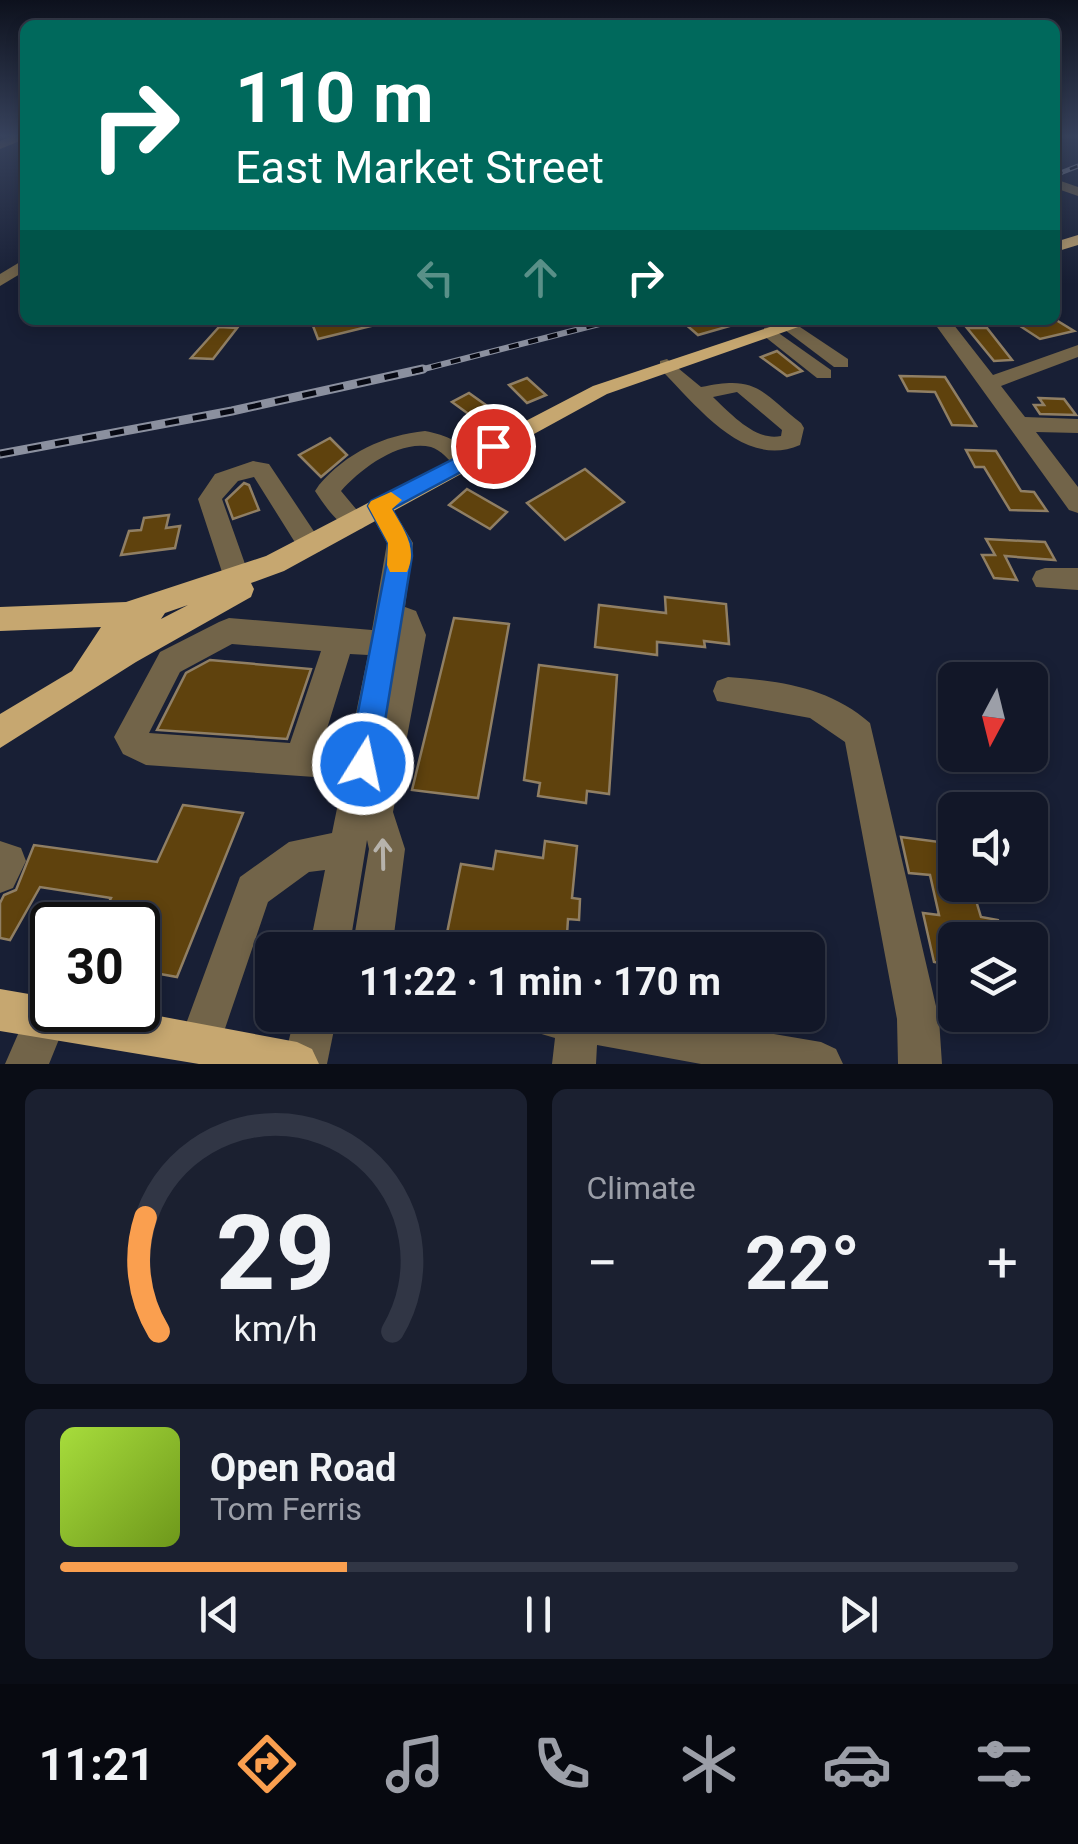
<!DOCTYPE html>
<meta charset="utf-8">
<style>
body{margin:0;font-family:Roboto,sans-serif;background:#1b2030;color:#f1f3f6;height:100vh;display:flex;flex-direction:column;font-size:38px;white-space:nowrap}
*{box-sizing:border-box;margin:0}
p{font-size:32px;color:#9c9fa8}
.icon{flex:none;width:55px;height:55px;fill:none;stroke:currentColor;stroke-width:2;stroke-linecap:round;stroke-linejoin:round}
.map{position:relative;height:1064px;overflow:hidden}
.panel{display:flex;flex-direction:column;gap:25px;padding:25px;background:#0a0d16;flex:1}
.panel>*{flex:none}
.top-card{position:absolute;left:20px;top:20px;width:1040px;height:305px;border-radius:15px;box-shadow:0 5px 15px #0003,0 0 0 2px #313645;background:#00695c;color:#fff;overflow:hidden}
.needle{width:65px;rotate:187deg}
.buttons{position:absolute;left:938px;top:662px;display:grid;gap:20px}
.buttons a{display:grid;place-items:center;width:110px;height:110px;border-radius:15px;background:#121728;box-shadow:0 5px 15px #0003,0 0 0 2px #313645;font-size:50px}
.speed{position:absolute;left:30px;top:902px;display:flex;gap:20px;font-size:50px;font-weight:700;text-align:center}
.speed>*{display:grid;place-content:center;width:130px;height:130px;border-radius:50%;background:#121728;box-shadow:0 5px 15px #0003,0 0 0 2px #313645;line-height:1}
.speed .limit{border:5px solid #111;border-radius:15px;background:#fff;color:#111}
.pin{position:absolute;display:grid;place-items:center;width:85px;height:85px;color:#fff;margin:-42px;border:5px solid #fff;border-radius:50%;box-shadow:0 2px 10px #0007}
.me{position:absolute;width:110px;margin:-55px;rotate:10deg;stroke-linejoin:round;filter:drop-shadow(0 0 8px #0008)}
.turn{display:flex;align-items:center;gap:35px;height:210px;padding:0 50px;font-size:45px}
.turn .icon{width:130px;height:130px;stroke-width:2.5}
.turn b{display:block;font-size:70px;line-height:85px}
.lanes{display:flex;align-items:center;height:95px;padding:0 50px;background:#0003;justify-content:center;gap:50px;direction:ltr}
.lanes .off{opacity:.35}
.big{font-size:75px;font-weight:700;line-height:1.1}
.panel .widget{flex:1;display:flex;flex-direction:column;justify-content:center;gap:15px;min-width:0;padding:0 35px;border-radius:15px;background:#1b2030}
.panel .dial{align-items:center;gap:0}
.dial svg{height:260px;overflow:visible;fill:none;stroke:#313645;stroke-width:7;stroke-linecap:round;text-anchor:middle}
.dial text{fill:#f1f3f6;stroke:none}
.song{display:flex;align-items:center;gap:30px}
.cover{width:120px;height:120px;border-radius:15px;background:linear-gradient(135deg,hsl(80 70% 55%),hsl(80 70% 35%))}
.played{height:10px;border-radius:5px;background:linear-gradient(90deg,#fa9f4f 30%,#313645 30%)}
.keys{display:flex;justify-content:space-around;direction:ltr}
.heat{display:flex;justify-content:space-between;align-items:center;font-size:55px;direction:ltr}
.panel .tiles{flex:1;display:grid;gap:25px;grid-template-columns:1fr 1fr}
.widget:last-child{grid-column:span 2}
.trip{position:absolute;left:255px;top:932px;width:570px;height:100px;border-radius:15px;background:#121728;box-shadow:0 5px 15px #0003,0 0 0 2px #313645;font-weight:700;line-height:100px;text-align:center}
.menu{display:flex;height:160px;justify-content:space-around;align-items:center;background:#070910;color:#9c9fa8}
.menu .icon{width:70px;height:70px}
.menu .active{color:#fa9f4f}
.menu b{font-size:45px;color:#f1f3f6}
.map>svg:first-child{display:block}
</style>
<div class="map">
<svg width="1078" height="1064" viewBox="0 0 1078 1064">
<rect width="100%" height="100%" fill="#181f35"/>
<!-- building -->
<g fill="#5f420d" stroke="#907f64" stroke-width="2.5">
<path d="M340 320H375V325L318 339 313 326Z"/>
<path d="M697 320H736L737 324 698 335 684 323Z"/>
<path d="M1034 320H1056L1074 331 1040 339 1017 324Z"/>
<path d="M219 327 237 328 213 359 191 358Z"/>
<path d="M967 328H987L1012 360 994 361Z"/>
<path d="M777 351 802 371 787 376 761 357Z"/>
<path d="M900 376 945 377 976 426 952 425 935 392 908 391Z"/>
<path d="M527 378 546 395 527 403 509 385Z"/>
<path d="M469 393 490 408 474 418 452 402Z"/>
<path d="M1039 398 1064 399 1076 415 1040 414 1034 405H1044Z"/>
<path d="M330 438 347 455 321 477 299 455Z"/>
<path d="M966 450 996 451 1021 491 1034 492 1047 511 1010 510 984 467H975Z"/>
<path d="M585 469 624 502 565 540 527 503Z"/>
<path d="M244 483 249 485 259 510 233 519 226 500Z"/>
<path d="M467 489 507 512 490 529 449 505Z"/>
<path d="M169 515 166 528 180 526 175 548 121 555 129 531 141 530 144 518Z"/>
<path d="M986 539 1045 542 1055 560 1005 556 1017 580 994 578 982 555H995Z"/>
<path d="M665 597 726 604 729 644 704 641 705 647 657 642V655L595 647 599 605 666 613Z"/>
<path d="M454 618 509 624 478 798 412 790Z"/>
<path d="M210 660 311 669 287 739 157 730 186 673Z"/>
<path d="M539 665 617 675 609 794 587 791 586 803 538 796 540 783 524 780Z"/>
<path d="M183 805 243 813 177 977 138 970V925L98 923 111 898 40 887 10 940 0 938V903L4 895 16 890 34 845 157 862Z"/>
<path d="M901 837 955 844V891L974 894 981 917 998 920 1004 940H955V966L934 962 923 913 939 915 930 875 909 873Z"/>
<path d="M545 841 577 846 572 898 580 899 579 920 568 919 566 950H466L445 943 461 864 493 869 496 851 543 858Z"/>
</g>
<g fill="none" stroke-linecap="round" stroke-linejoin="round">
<!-- minor -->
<g fill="#726449" fill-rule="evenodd">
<path d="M14 135H25V139L0 149V141Z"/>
<path d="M1055 179 1078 187V196L1055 188Z"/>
<path d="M25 259V271L0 286V274Z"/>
<path d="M263 320H291L282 325 265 326Z"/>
<path d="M932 320H950L993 375 1078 345V357L1001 386 1025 417 1078 419V433L1036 432 1078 487V513L1069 510Z"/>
<path d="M791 321 848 359V367H834L785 330 782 326Z"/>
<path d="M770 327 831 370V378H817L764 336V328Z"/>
<path d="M667 359 701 387C757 375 759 390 801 423L804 428 800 445C743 470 696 404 660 369V361ZM737 392 782 430 781 436C756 442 730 413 713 397Z"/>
<path d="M425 431C447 435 462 442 475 461L472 467H456C449 460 441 450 431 447 400 439 360 469 341 491L366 521 363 528C342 534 326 507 315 491L319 485C346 453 384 435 425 431Z"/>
<path d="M253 461 269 464 323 545 319 552H301L254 477 238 481 222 499 250 578 246 586 237 589 228 586 224 578 198 499 215 474Z"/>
<path d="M379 498 388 501 413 543 405 607 416 611 426 635 393 812 405 849 392 950H352L369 849 367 840 349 950H309L325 870 309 872 268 902 215 1058 200 1064 185 1058 179 1043 240 877 289 842 332 833 343 779 146 765 123 754 114 737 160 652 219 622 229 618 372 630 387 543 367 507 370 501ZM232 644 321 651 290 743 149 733 180 672ZM350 654 368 655 349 747 322 745Z"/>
<path d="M1045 568H1078V590L1036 587 1032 579 1036 571Z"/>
<path d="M728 677C780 681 829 687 870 723L939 1019 942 1064H898L897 1019 845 742 810 718 717 701 713 691 717 681Z"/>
<path d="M0 841 21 848 26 861 13 888 0 893Z"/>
<path d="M47 996 52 999V1010H65L68 1017 49 1064H5L32 1002Z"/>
<path d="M295 1015H337L327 1064H283Z"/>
<path d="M522 1015H663L821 1042 836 1049 843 1064H701L597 1045 596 1064H552L555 1038 528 1030Z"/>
</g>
<!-- major -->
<g fill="#c6a770" fill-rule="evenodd">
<path d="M1078 235V245L1055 252V242Z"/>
<path d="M791 320H818L607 394 284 571 251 583 254 589 251 597 136 662 0 748V714L72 671 101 627 0 631V607L126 602 266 556 593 386ZM188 605 161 619 165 613Z"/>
<path d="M0 989 52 998V1010H127L297 1042 312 1049 319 1064H199L0 1031Z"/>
</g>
<defs>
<path id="rail-far2" d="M1055 175 1078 166"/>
<path id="rail-far1" d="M412 372 615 320"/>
<path id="rail" d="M0 454 232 411 423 369"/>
</defs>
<!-- rail-far2 casing -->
<use href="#rail-far2" stroke="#8b909f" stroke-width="5"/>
<!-- rail-far1 casing -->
<use href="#rail-far1" stroke="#8b909f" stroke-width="6"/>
<!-- rail casing -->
<use href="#rail" stroke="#8b909f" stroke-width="9"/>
<!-- rail-far2 -->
<use href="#rail-far2" stroke="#070913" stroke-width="2.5" stroke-dasharray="8" stroke-linecap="butt"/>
<!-- rail-far1 -->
<use href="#rail-far1" stroke="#070913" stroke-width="4" stroke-dasharray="10" stroke-linecap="butt"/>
<!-- rail -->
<use href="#rail" stroke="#070913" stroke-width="5" stroke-dasharray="14" stroke-linecap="butt"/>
</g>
<!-- one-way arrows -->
<defs><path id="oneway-shaft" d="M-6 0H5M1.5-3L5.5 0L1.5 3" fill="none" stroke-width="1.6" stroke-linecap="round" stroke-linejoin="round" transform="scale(2.5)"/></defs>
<use stroke="#b7b3ac" href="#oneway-shaft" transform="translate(383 854) rotate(-91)"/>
<!-- sky -->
<linearGradient id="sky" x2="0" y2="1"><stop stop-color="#0d111d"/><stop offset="0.48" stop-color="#37425c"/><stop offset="1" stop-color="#37425c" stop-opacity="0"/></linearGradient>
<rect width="1078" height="284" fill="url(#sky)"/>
<!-- route -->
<path fill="#1a73e8" stroke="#114b97" stroke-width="2.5" d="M493 439 500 441V451L392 509 411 543 412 556 378 764 374 774 363 778 353 774 348 764 388 556V543L368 506 371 501Z"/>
<!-- slow -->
<path fill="#f59e0b" d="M391 492 402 500 392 509C404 530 418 548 407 572H390L387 565 388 543 368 506 371 501Z"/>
</svg>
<div class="buttons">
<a><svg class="needle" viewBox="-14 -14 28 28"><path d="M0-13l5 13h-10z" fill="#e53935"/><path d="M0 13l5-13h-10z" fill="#9c9fa8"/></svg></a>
<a><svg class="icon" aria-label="sound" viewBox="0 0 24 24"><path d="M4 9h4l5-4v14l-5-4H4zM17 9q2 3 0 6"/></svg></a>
<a><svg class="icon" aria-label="layers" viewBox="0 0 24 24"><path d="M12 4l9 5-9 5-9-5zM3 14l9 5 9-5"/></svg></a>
</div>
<div class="speed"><div class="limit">30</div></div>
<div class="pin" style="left:493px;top:446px;background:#d93025"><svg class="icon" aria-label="arrive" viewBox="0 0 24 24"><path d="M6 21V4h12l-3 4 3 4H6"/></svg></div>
<svg class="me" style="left:363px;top:764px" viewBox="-20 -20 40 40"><circle r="17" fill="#1a73e8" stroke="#fff" stroke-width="3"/><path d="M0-11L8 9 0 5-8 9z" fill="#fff"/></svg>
<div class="trip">11:22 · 1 min · 170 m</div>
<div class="top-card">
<div class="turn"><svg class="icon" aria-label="right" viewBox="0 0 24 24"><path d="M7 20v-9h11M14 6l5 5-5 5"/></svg><div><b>110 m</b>East Market Street</div></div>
<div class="lanes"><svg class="icon off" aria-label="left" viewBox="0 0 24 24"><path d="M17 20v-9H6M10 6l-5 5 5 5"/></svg><svg class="icon off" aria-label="ahead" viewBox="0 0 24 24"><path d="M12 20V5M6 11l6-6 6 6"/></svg><svg class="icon" aria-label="right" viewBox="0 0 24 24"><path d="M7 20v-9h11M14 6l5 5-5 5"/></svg></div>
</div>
</div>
<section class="panel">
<div class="tiles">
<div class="widget dial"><svg viewBox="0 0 100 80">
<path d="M14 69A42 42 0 1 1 86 69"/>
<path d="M14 69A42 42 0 0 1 10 34" stroke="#fa9f4f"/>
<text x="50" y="56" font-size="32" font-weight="700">29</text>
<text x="50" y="72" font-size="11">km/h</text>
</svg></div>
<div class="widget"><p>Climate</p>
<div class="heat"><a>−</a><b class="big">22°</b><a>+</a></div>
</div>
<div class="widget">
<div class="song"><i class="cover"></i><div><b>Open Road</b><p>Tom Ferris</p></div></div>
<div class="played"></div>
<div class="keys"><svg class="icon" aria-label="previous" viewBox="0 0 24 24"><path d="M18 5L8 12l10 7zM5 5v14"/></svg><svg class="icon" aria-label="pause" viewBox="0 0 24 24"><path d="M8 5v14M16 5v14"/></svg><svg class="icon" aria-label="next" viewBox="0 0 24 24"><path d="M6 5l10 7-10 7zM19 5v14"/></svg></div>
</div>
</div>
</section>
<nav class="menu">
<b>11:21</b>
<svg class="icon active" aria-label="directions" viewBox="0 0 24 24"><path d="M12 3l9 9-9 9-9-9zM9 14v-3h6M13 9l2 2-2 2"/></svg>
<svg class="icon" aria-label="music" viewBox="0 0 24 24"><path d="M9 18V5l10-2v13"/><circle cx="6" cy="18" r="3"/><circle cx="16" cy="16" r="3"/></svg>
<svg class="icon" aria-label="phone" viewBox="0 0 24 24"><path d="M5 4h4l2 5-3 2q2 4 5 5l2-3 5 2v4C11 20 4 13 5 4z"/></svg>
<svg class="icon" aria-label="climate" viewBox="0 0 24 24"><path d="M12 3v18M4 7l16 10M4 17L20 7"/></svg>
<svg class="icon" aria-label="car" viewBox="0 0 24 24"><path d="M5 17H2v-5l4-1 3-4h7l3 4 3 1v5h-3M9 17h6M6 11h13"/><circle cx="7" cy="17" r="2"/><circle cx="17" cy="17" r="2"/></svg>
<svg class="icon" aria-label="filters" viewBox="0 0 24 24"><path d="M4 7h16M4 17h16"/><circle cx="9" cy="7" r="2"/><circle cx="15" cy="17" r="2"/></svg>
</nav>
